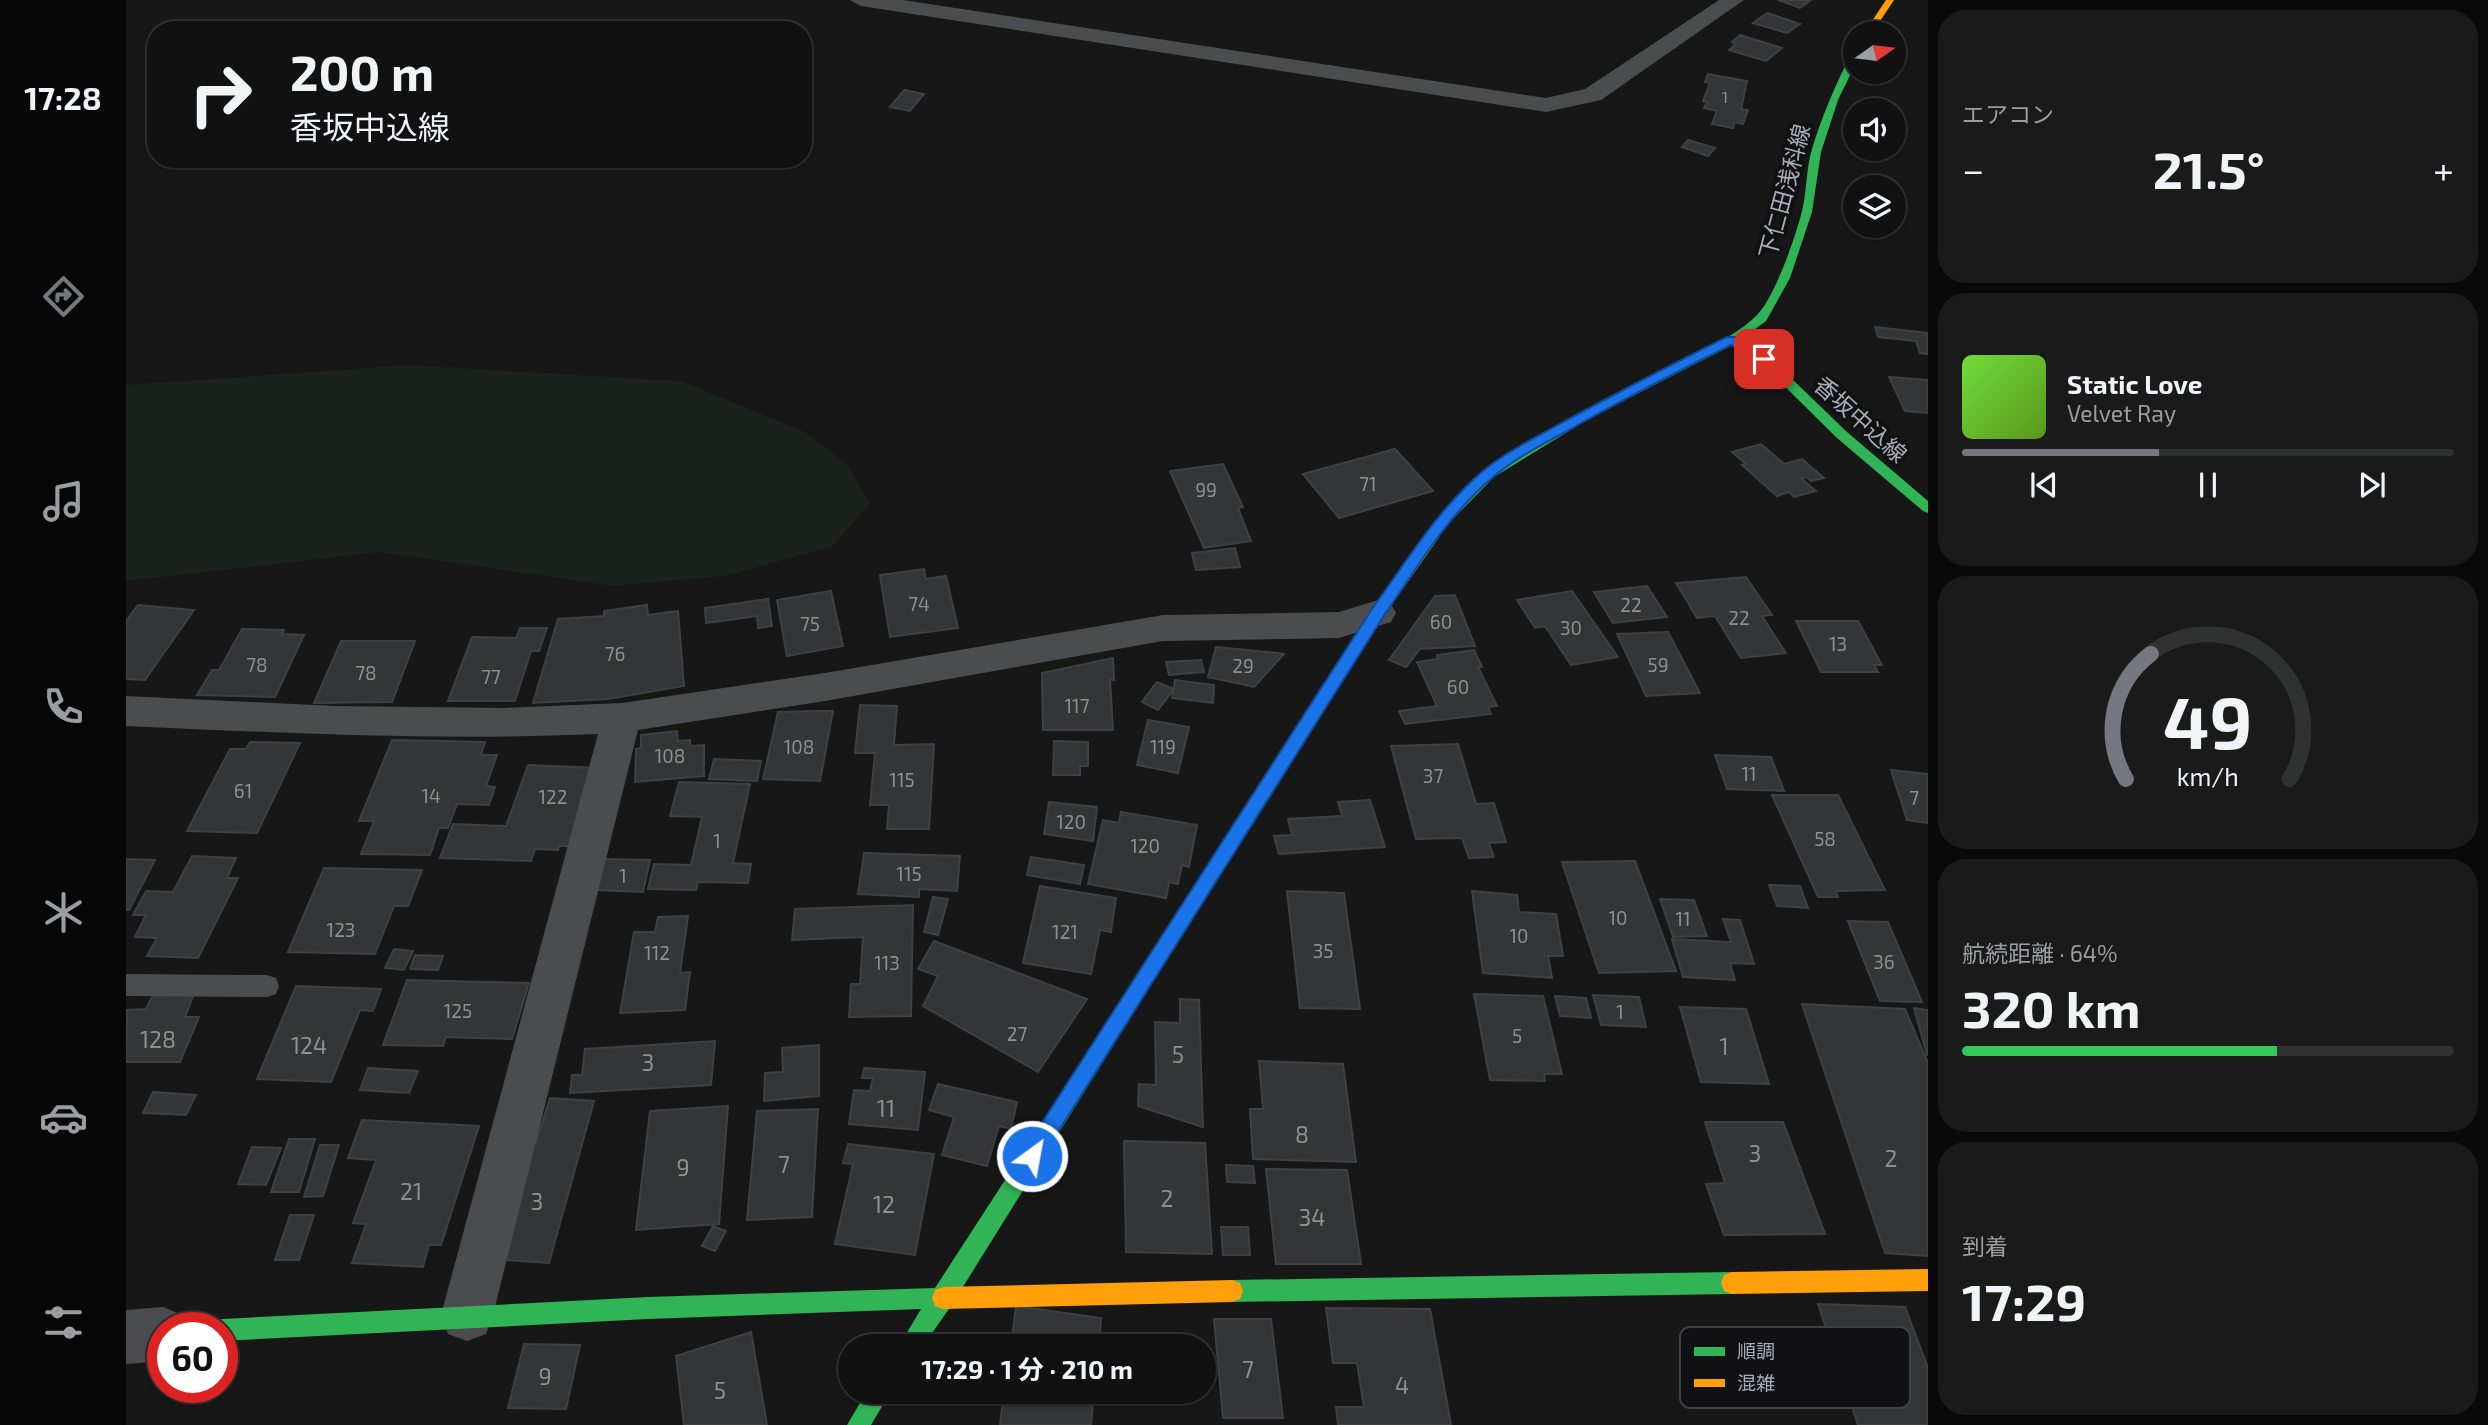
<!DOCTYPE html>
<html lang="ja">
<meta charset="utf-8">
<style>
body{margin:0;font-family:"Exo 2","Noto Sans JP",sans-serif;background:#1a1a1a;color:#f1f3f6;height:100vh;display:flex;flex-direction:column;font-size:26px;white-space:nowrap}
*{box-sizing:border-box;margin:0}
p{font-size:23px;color:#9c9d9f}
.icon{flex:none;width:38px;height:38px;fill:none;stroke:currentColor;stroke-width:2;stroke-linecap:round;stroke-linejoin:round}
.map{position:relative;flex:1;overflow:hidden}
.details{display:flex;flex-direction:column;gap:10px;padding:10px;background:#090909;width:560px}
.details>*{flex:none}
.banner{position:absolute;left:21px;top:21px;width:665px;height:147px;border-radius:28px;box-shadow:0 2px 5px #0004,0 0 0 2px #303131;background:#111;color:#f1f3f6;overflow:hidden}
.needle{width:46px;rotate:76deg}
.fabs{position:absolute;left:1717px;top:21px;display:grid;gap:14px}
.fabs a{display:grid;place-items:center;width:63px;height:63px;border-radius:50%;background:#111;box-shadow:0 2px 5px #0004,0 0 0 2px #303131;font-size:35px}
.speed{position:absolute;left:21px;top:1312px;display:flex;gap:14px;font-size:35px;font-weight:700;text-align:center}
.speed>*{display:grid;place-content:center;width:91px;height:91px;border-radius:50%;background:#111;box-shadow:0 2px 5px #0004,0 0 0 2px #303131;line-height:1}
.speed .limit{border:10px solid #d22;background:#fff;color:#111}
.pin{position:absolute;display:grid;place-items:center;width:60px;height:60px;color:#fff;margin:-30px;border-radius:14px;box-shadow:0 4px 10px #0006}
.me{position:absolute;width:77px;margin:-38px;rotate:32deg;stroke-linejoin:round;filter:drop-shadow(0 0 5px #0008)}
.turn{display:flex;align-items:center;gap:24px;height:147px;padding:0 28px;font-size:32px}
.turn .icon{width:91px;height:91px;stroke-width:2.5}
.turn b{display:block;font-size:49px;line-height:60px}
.big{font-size:52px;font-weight:700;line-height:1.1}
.details .tile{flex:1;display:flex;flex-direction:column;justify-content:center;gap:10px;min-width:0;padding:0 24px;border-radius:28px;background:#1a1a1a}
.details .dial{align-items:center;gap:0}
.dial svg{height:182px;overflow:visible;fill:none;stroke:#303131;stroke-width:7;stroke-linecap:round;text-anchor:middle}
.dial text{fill:#f1f3f6;stroke:none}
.song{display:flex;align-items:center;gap:21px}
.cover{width:84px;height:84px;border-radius:10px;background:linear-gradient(135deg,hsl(100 70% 55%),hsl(90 70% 35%))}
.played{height:7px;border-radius:4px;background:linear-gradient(90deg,#757880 40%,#303131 40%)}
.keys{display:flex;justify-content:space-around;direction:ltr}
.heat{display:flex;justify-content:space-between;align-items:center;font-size:38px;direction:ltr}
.charge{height:10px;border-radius:5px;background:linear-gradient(90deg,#34c759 64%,#303131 0)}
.trip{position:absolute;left:712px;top:1334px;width:378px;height:70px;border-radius:35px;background:#111;box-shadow:0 2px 5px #0004,0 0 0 2px #303131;font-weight:700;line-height:70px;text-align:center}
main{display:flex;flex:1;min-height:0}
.tab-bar{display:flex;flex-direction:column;width:126px;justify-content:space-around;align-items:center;background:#070707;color:#9c9d9f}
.tab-bar .icon{width:49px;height:49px}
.tab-bar .active{color:#757880}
.tab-bar b{font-size:32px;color:#f1f3f6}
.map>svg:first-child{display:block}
</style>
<main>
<nav class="tab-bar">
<b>17:28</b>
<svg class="icon active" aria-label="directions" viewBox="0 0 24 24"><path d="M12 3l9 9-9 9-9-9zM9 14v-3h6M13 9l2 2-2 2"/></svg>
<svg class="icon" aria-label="music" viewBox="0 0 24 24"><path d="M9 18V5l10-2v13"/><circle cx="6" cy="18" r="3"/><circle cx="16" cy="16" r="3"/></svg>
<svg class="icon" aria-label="phone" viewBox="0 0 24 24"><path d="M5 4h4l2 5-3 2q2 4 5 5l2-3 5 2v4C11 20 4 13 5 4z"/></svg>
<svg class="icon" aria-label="climate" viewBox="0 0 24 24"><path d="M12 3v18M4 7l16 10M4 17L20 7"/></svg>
<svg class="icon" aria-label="car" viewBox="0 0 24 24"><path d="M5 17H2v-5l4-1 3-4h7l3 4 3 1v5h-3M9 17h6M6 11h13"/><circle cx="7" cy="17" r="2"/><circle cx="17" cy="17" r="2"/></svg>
<svg class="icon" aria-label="filters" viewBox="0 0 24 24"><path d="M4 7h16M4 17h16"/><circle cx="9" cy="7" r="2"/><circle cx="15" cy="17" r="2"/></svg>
</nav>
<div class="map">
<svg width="1802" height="1425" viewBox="0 0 1802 1425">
<rect width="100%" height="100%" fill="#171717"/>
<!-- green -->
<path fill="#1b211c" d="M281 365 555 381 679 432 721 464 744 503 707 546 599 576 487 586 254 552 0 581V385Z"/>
<!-- building -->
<g fill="#343537" stroke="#3f4043" stroke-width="2">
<path d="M1652 0H1685L1674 8Z"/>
<path d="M1641 13 1674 24 1661 33 1627 23Z"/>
<path d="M1614 35 1656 48 1640 61 1603 50 1610 44 1606 42Z"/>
<path d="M1582 74 1621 81 1615 109 1622 110 1617 124 1609 122 1607 128 1586 124 1591 111 1578 108 1581 102 1577 101 1584 83 1579 82Z"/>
<path d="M778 90 798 94 784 111 764 107Z"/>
<path d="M1562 140 1589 148 1582 156 1556 147Z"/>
<path d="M1749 327 1802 333V354L1794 353 1790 341 1752 337Z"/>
<path d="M1763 377 1802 380V413L1779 411Z"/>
<path d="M1635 444 1658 464 1676 459 1698 478 1685 481 1680 477 1675 478 1690 491 1668 497 1663 492 1651 496 1616 465 1620 464 1606 452Z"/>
<path d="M1269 449 1307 491 1213 518 1177 474Z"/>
<path d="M1097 464 1117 507 1112 508 1125 541 1078 548 1044 471Z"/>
<path d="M1109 548 1114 567 1070 570 1066 553Z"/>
<path d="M798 569 800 579 820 576 832 628 764 637 754 575Z"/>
<path d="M1620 577 1646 615 1636 616 1660 653 1615 658 1589 616 1571 618 1550 583Z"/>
<path d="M1521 586 1541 617 1487 623 1468 592Z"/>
<path d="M705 591 717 646 661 656 651 600Z"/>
<path d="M1446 591 1492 657 1445 665 1419 626 1409 628 1391 600Z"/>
<path d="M1329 595 1349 646 1294 649 1280 667 1263 660 1309 596Z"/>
<path d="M642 599 646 626 632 628 631 616 580 623 579 608Z"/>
<path d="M12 605 68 610 19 680 0 679V621Z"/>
<path d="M521 605 522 615 552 611 558 686 482 699 407 703 432 619 478 616V611Z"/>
<path d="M1670 621H1732L1756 665H1748L1752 672H1695Z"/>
<path d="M394 628H421L413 651H405L389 701H322L346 637 390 638Z"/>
<path d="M116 629 158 630 156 634 178 635 149 697 71 695 86 670H93Z"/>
<path d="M1542 632 1574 693 1520 696 1491 634Z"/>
<path d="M215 641H289L266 702 188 703Z"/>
<path d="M1090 647 1152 653 1158 654 1128 687 1082 677Z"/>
<path d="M1348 650 1356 667H1352L1371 706 1362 707 1365 714 1279 724 1273 711 1311 706 1291 662 1312 659 1311 655Z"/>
<path d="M987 658 988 680 984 679 987 730H917L916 673Z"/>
<path d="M1075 660 1078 672 1043 675 1040 662Z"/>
<path d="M1049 680 1088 685 1087 703 1046 698Z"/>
<path d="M1031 682 1048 689 1032 710 1016 702Z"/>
<path d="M734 705 771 706 768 745 808 744 803 829H761L763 805H744L749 753H729Z"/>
<path d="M690 711H707L694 781 637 779 652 712Z"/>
<path d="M1022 720 1063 727 1052 773 1011 765Z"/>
<path d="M551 731 552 741 564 740V746L578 745V776L509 782 510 749 515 748V735Z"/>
<path d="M266 740 359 742 355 755H371L360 786 369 787 363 805 331 804 322 828H313L304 855 235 854 248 821H233Z"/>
<path d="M928 741 962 742V766H954V775H927Z"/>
<path d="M124 742 174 743 131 833 61 831 104 749H120Z"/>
<path d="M1332 744 1350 804 1368 803 1380 842 1363 843 1368 857 1343 858 1336 838 1290 839 1265 746Z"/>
<path d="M1589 755 1645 757 1658 791 1601 789Z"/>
<path d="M588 759 635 761 631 781 583 779Z"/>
<path d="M402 765 472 768 447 846H433L432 850 409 849 405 861 314 858 327 824 380 826Z"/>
<path d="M1765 770 1802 774V823L1781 820Z"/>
<path d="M553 782 624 784 607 863 625 864 622 883 572 882 570 890 522 889 528 864 565 865 576 817 544 816Z"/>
<path d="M1646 795H1712L1759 890 1709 891 1712 897H1692Z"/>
<path d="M1244 800 1259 847 1153 854 1148 836 1166 835 1162 819 1216 816 1212 802Z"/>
<path d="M923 802 971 807 967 841 918 834Z"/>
<path d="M995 812 1071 825 1063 867 1056 865 1052 884 1043 882 1040 898 962 884 977 820 993 823Z"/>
<path d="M738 853 834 856 831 891 793 889V897L732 894Z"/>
<path d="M66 856 110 858 101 878H112L72 958 21 956 31 938 9 937 20 915H7L20 891 47 892Z"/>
<path d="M905 857 958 865 954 884 901 875Z"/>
<path d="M0 859 29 860 3 910H0Z"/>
<path d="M479 859 524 860 517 892 469 890Z"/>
<path d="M1509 861 1550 971 1473 973 1436 862Z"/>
<path d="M198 868 296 870 282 906H268L249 954 162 952Z"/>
<path d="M1643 885 1674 886 1682 908 1651 906Z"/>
<path d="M914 886 990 898 985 932 974 930 965 974 897 963Z"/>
<path d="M1161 891 1218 893 1234 1009 1174 1008Z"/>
<path d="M1346 891 1391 895 1393 912 1430 914 1437 956H1422L1426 978 1357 973Z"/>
<path d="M807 897 822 899 812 935 798 932Z"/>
<path d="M1534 899 1568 900 1581 936 1547 937Z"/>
<path d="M787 905 785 1016 723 1017 725 984H734L737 937 666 940 669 909Z"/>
<path d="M562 916 554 973 564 972 559 1010 494 1013 508 932H529L532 917Z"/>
<path d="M1597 919 1614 920 1628 964 1604 963 1609 980 1557 977 1546 939 1605 942Z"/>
<path d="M1722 921 1762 922 1796 1002 1754 1001Z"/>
<path d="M808 941 961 999 912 1072 797 1006 812 976 792 969Z"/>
<path d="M268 949 287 951 278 970 259 968Z"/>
<path d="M289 955 317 956 312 970 284 969Z"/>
<path d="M281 980 403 983 386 1039 320 1037 317 1046 257 1045Z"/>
<path d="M170 986 255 989 247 1011 234 1010 205 1082 131 1079Z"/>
<path d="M68 994 59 1017H73L54 1062H0L1 1010 20 1009 27 995Z"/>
<path d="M1348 994 1417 996 1436 1074H1418L1419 1081 1364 1080Z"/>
<path d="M1467 995 1513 997 1520 1027 1475 1025Z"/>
<path d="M1429 996 1460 998 1465 1018 1434 1016Z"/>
<path d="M1054 999 1073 1000 1077 1127 1012 1106 1013 1084 1030 1085 1029 1022 1054 1023Z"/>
<path d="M1676 1004 1779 1009 1802 1063V1256L1759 1253Z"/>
<path d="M1554 1007 1620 1009 1643 1084 1575 1082Z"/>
<path d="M1788 1008 1802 1010V1055H1801Z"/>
<path d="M589 1041 585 1085 444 1093 446 1075H456L459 1049Z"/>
<path d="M693 1045V1096L638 1101 639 1073 657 1072 656 1048Z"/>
<path d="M1133 1061 1217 1064 1230 1162 1127 1159 1124 1109H1137Z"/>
<path d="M242 1068 292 1071 283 1093 234 1090Z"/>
<path d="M738 1068 799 1072 792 1130 723 1124 728 1090 744 1091 747 1078H736Z"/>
<path d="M812 1084 891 1102 885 1129 873 1126 861 1166 816 1155 828 1117 803 1110Z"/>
<path d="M27 1092 70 1095 60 1115 17 1113Z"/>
<path d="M424 1098 468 1101 423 1263 364 1259 401 1141 410 1142Z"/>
<path d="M602 1106 593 1224 510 1230 524 1111Z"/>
<path d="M692 1109 686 1217 621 1220 631 1111Z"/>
<path d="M236 1120 353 1126 315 1245H303L297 1267 226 1263 240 1224 227 1223 250 1160 222 1158Z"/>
<path d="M1579 1122H1657L1699 1234 1598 1235 1580 1184 1599 1183Z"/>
<path d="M163 1139H189L173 1192H145Z"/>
<path d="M998 1141 1079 1143 1086 1254 1000 1252Z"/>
<path d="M722 1144 808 1154 789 1255 709 1244 727 1164 717 1163Z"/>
<path d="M194 1145H213L197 1196 178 1197Z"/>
<path d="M126 1147 155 1148 140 1185 112 1184Z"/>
<path d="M1100 1165 1127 1166 1129 1183 1101 1182Z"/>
<path d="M1140 1169 1221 1170 1235 1264H1150Z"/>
<path d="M164 1215H188L173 1260H149Z"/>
<path d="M587 1226 600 1231 589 1251 576 1246Z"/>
<path d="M1095 1227H1122L1124 1255H1097Z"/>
<path d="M1692 1304 1779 1307 1802 1368V1425H1732Z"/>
<path d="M890 1306 975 1318 973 1346H885Z"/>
<path d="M1200 1308 1304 1309 1325 1425H1212L1210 1407H1238L1231 1363H1207Z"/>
<path d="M1088 1319H1145L1157 1418H1097Z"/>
<path d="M625 1332 641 1425H558L550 1356Z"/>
<path d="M398 1344 454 1345 440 1409 382 1408Z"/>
<path d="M878 1391H968L965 1425H874Z"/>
</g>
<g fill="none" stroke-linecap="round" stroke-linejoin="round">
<!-- lane -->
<path fill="#4b4c50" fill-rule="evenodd" d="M0 974 141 975 150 978 153 986 150 994 141 997 0 996Z"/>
<!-- street -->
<g fill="#4b4c50" fill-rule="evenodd">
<path d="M724 0H777L1420 98 1459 89 1593 0H1618L1475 100 1420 112 735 6Z"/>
<path d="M1252 600 1265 604 1270 613 1265 622 1213 638 1037 641 699 701 512 730 367 1315 360 1334 341 1341 322 1334 315 1315 472 734C315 741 158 733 0 726V696L209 706 379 708 496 703 699 673 1037 615 1213 612Z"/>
<path d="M37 1307 56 1315 61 1328H37V1361L0 1364V1310Z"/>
</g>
<!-- fast -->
<g fill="#30b455" fill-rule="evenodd">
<path d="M1729 53V65L1712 100 1695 152 1686 212 1664 278 1640 321 1614 340 1642 356 1721 432 1802 501V513L1797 511 1711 438 1634 362 1606 345 1464 418 1368 477 1321 525 1307 546H1297L1295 543C1349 457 1454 412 1542 368 1571 353 1604 340 1629 317 1647 302 1670 236 1676 211 1681 191 1680 169 1686 149 1696 116 1709 86 1724 56Z"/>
<path d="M1047 927 1053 930 1056 935 1053 940 825 1306 797 1346H773L795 1309 522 1319 96 1341V1328H86L88 1322 96 1319 522 1297 809 1288 1041 930Z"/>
<path d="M1606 1272 1614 1275 1617 1283 1614 1291 1606 1294 1106 1302 1098 1299 1095 1291 1098 1283 1106 1280Z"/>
<path d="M741 1391H765L745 1425H721Z"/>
</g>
<!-- slow -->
<g fill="#ff9f0a" fill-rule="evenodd">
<path d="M1760 0H1768L1746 33H1738Z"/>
<path d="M1302 538 1309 543 1307 546 1257 617 1053 940 1047 943 1041 940 1038 935 1041 930 1247 609 1297 540Z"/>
<path d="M1802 1269V1291L1606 1294 1598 1291 1595 1283 1598 1275 1606 1272Z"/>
<path d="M1106 1280 1114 1283 1117 1291 1114 1299 1106 1302 817 1309 809 1306 806 1298 809 1290 817 1287Z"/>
</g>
</g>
<!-- route -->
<path fill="#1a73e8" stroke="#114b97" stroke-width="2" d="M1601 337H1610L1644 359 1633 362 1605 345C1552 371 1500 398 1448 427 1420 443 1390 457 1366 478 1321 516 1290 569 1257 617L913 1162 906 1165 899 1162 896 1156 899 1149 1246 609C1280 562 1312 509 1357 471 1381 451 1411 437 1439 421 1493 392 1546 364 1601 337Z"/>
<g text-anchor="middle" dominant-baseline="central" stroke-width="7" stroke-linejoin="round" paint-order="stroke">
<!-- far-number labels -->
<g font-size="16" fill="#8b8f98">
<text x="1599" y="96">1</text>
</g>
<!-- number labels -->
<g font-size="19" fill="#8b8f98">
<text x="1242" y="483">71</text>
<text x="1080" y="489">99</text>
<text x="793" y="603">74</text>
<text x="1505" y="604">22</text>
<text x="1613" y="617">22</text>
<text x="1315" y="621">60</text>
<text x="684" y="623">75</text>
<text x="1445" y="627">30</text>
<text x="1712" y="643">13</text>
<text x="489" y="653">76</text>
<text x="131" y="664">78</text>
<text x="1532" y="664">59</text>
<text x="1117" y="665">29</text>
<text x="240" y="672">78</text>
<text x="365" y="676">77</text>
<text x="1332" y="686">60</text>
<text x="951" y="705">117</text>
<text x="673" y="746">108</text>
<text x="1037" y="746">119</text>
<text x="544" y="755">108</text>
<text x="1623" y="773">11</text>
<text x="1307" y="775">37</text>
<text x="776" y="779">115</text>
<text x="117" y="790">61</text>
<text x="305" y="795">14</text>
<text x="427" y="796">122</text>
<text x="1788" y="797">7</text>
<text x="945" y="821">120</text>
<text x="1699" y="838">58</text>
<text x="591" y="840">1</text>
<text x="1019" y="845">120</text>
<text x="783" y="873">115</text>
<text x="497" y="875">1</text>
<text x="1492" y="917">10</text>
<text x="1557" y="918">11</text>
<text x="215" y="929">123</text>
<text x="939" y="931">121</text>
<text x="1393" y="935">10</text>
<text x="1197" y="950">35</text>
<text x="531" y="952">112</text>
<text x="1758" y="961">36</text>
<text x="761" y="962">113</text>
<text x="332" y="1010">125</text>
<text x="1494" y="1011">1</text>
<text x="891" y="1033">27</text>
<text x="1391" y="1035">5</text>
</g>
<!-- street labels -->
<g font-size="23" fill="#a8adb8" stroke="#111113">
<text transform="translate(1658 191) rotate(-75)">下仁田浅科線</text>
<text transform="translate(1735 419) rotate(42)">香坂中込線</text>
</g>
<!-- near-number labels -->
<g font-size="23" fill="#8b8f98">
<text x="32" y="1039">128</text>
<text x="183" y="1045">124</text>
<text x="1598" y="1046">1</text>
<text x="1052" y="1054">5</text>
<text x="522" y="1062">3</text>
<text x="760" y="1108">11</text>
<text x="1176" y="1134">8</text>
<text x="1629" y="1153">3</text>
<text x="1765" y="1158">2</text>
<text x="658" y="1164">7</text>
<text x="557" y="1167">9</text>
<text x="285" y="1191">21</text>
<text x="1041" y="1198">2</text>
<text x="411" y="1201">3</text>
<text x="758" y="1204">12</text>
<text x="1186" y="1217">34</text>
<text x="1122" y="1369">7</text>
<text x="419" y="1376">9</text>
<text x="1276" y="1385">4</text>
<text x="594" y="1390">5</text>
</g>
</g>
<!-- legend -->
<rect x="1554" y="1327" width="230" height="81" rx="10" fill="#111113" stroke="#3e4045" stroke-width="2"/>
<rect x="1568" y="1347" width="31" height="9" fill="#30b455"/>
<rect x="1568" y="1379" width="31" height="8" fill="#ff9f0a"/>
<g font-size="19" fill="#a8adb8">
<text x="1611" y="1358">順調</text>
<text x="1611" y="1390">混雑</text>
</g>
</svg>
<div class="fabs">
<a><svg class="needle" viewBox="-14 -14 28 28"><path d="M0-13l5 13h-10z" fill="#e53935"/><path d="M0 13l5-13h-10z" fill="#9c9d9f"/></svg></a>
<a><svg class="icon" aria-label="sound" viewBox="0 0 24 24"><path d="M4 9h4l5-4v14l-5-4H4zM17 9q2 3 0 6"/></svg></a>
<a><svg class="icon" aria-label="layers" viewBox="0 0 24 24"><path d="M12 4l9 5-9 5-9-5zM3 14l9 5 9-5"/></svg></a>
</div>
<div class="speed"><div class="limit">60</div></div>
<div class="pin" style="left:1638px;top:359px;background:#d93025"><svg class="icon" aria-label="arrive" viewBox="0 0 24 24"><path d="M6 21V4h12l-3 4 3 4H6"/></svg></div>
<svg class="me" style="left:906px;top:1156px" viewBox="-20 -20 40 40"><circle r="17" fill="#1a73e8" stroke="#fff" stroke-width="3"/><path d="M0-11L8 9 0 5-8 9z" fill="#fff"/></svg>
<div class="trip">17:29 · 1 分 · 210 m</div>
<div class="banner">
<div class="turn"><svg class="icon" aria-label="right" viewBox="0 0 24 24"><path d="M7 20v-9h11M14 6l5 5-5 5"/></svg><div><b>200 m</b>香坂中込線</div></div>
</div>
</div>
<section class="details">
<div class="tile"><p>エアコン</p>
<div class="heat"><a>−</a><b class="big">21.5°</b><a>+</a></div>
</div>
<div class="tile">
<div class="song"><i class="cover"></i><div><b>Static Love</b><p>Velvet Ray</p></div></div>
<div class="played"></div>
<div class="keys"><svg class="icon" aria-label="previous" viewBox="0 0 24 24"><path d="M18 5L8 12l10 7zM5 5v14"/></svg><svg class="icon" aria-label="pause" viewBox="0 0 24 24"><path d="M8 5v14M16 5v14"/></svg><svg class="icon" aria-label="next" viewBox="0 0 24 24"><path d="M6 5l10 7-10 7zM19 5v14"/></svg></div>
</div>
<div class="tile dial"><svg viewBox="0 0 100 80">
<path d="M14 69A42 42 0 1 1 86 69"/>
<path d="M14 69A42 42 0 0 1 25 14" stroke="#757880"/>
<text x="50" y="56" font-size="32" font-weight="700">49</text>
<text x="50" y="72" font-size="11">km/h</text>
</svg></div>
<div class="tile"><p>航続距離 · 64%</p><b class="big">320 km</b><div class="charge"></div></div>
<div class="tile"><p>到着</p><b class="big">17:29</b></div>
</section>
</main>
